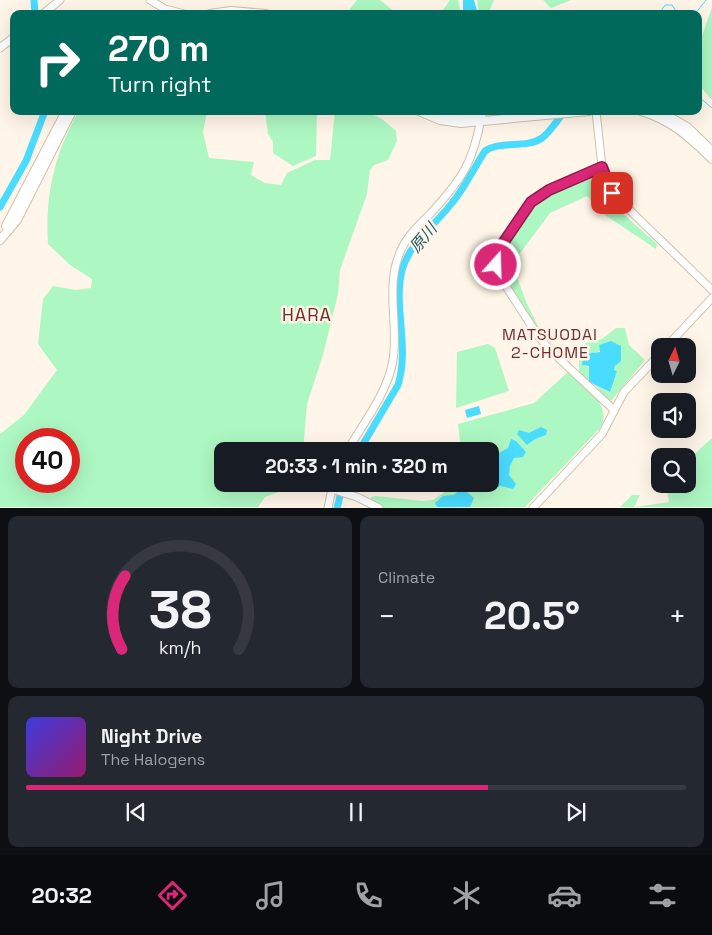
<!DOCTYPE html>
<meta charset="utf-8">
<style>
body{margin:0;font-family:"Space Grotesk","Noto Sans JP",sans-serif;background:#242831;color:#f1f3f6;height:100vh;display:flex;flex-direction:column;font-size:19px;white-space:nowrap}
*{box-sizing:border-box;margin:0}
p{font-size:16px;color:#9ea1a6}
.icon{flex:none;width:28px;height:28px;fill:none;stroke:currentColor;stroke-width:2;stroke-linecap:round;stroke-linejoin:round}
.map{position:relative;height:508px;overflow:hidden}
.panel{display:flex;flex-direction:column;gap:8px;padding:8px;background:#0d0f14;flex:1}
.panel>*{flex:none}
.hud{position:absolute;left:10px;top:10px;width:692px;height:105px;border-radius:10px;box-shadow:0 5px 20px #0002;background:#00695c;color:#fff;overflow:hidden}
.needle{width:32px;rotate:5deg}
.tools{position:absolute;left:651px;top:338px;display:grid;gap:10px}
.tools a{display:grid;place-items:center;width:45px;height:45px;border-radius:10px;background:#171b24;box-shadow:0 5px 20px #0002;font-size:25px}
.speed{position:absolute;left:15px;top:428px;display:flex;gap:10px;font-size:25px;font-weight:700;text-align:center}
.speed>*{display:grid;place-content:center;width:65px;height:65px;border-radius:50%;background:#171b24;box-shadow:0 5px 20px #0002;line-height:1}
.speed .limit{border:8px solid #d22;background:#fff;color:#111}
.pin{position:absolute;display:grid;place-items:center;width:42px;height:42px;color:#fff;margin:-21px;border-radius:10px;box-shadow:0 2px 8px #0006}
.me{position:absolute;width:55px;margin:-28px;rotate:20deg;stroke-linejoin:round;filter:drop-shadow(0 0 4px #0008)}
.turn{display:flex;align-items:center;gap:18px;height:105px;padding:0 15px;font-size:22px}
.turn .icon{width:65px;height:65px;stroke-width:2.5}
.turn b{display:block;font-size:35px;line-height:42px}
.big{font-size:38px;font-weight:800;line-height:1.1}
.panel .widget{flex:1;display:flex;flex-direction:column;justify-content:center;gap:8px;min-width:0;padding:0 18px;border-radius:10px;background:#242831}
.panel .dial{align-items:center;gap:0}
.dial svg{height:130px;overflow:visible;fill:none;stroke:#363941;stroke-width:7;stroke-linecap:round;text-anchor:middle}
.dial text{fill:#f1f3f6;stroke:none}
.song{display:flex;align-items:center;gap:15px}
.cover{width:60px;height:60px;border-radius:8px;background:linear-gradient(135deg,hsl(240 70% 55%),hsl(320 70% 35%))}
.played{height:5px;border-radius:2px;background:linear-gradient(90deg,#db2777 70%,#363941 70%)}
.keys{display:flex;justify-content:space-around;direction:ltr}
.heat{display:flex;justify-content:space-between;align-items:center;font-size:28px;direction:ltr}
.panel .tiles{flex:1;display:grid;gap:8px;grid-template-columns:1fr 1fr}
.widget:last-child{grid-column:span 2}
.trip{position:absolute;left:214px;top:442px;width:285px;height:50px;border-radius:10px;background:#171b24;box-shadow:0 5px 20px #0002;font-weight:800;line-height:50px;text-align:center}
.dock{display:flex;height:80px;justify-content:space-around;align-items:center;background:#090b0e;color:#9ea1a6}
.dock .icon{width:35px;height:35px}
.dock .selected{color:#db2777}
.dock b{font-size:22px;color:#f1f3f6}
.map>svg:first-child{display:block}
</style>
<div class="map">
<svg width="712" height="508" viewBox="0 0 712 508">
<rect width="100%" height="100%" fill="#fff5e8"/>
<!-- green -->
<g fill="#adf7c2" fill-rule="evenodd">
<path d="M357 0H380L397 14H346Z"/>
<path d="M450 0H458L461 14H440Z"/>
<path d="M477 0H494L488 14H479Z"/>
<path d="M543 0H571L551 8Z"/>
<path d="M712 7V100L699 85V45Z"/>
<path d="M79 111 207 112 203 132 209 158 254 162 251 175 265 183 281 185 287 173 315 160H330L335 111H374V115L382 119 396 131 397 141 388 160 374 165 370 170 367 194 340 270 338 294 323 355 307 404 303 451H222V484H291L284 490 265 497 258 507H0V434L24 415 57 370 38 344 43 299 53 286 76 290 91 288 92 279 70 265 48 244C45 197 54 153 79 111ZM26 439H69V481H26Z"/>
<path d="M265 111H317L316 156 293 166 273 153V142L268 134Z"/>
<path d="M598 173C607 204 633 222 657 244L656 249 602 213 587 196 550 213 512 264 527 304 542 334 540 335 501 273 499 261 501 253 535 207 545 198Z"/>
<path d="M616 328H625L629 345 645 360 611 401 602 395 597 386 609 392 617 371 614 370 617 363 607 343 599 346 600 351 588 355 584 365 590 368 589 382 579 373V360L574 358 586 343 602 339Z"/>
<path d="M488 344 495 348 509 391 456 408 457 352Z"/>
<path d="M568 372C583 386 614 405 600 428L525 507 382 508 370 501 371 497 376 496 422 501 433 500 446 491 447 484H490V451H461L458 424 534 403Z"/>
<path d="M712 438V507H611H620L632 495H640L634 507 669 502 666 484H688V460Z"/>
</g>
<!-- water -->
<g fill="#49dcff">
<path d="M463 0H474L478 14H463Z"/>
<path d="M611 341 621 346V361L615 366 614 370 617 371 610 392 589 382V366L582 365 584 354 600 352 599 345Z"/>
<path d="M479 406 481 414 467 418 465 410Z"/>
<path d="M541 427 547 430 546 435 535 439 527 445 517 434 519 430 529 433Z"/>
<path d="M511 439 516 441 526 452 523 457 514 458 510 466 509 475 516 484 513 489 501 486 484 491 475 484H490V458L508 448Z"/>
<path d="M462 488 474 498 470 507H437L435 503 443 496 454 495Z"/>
</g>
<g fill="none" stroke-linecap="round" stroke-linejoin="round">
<!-- stream -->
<g stroke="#49dcff" stroke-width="1">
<path d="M659 14 665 5H672L678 14"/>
<path d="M695 14 706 0"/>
<path d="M699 97 712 108"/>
</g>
<!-- river -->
<g stroke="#49dcff" stroke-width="7">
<path d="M34 0 35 14"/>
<path d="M0 207 26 161 45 111"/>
<path d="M359 451 398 385C410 346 393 308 402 270 409 244 436 224 452 203 465 187 474 168 485 151 501 140 526 149 542 138 550 132 558 119 565 111"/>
<path d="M337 508 343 484"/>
</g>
<defs>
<g id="secondary">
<path d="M150 0 165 9 184 14"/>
<path d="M43 14 60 0"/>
<path d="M0 48 14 37"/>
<path d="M596 111 602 167 612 193 712 290"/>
<path d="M602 167 549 190 531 202 497 252 496 265 498 274 538 336 551 351 614 410"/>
<path d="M667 346 712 298"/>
<path d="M347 451C363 424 388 392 393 360 399 323 384 284 402 248 408 235 420 224 431 213 461 180 473 164 481 118"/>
<path d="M331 489 357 497 379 508"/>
<path d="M328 508 333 484"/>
<path d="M533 508 602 434 624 392 660 354"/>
</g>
<g id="primary">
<path d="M210 14 231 11 266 14"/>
<path d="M419 111 440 120 461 123 589 111"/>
<path d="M433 111 458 118H482"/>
<path d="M641 111C671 120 690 137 712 159"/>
<path d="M659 111 687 127 712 151"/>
<path d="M6 226 66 111"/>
<path d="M0 240 17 220 72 111"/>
</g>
</defs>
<!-- secondary casing -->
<use href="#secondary" stroke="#d2c1ac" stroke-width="9"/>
<!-- primary casing -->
<use href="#primary" stroke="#d2c1ac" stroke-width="10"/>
<!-- secondary -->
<use href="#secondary" stroke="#fff" stroke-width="7"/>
<!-- primary -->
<use href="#primary" stroke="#fff" stroke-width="8"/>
</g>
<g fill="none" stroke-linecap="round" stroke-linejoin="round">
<defs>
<path id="route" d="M496 265 497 252 531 202 549 190 602 167 612 193"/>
</defs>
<!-- route casing -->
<use href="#route" stroke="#8e194d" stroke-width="12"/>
<!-- route -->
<use href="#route" stroke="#db2777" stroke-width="9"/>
</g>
<g text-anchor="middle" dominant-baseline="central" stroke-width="5" stroke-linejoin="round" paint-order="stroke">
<!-- water labels -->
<g font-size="16" font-style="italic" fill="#1c5866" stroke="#fff5e8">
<text transform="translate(423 238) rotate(-50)">原川</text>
</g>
<!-- neighbourhood labels -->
<g font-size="16" letter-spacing="1" fill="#742d2f" stroke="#fff5e8">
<text x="550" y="334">MATSUODAI<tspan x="550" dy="18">2-CHOME</tspan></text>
</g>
<!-- quarter labels -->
<g font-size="18" letter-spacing="1" fill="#742d2f" stroke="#fff5e8">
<text x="307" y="314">HARA</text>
</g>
</g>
</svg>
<div class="tools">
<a><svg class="needle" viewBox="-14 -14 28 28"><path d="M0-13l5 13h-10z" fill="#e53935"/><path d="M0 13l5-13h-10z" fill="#9ea1a6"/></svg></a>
<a><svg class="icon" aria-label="sound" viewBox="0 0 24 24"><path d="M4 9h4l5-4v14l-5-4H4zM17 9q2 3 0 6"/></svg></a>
<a><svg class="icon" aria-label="search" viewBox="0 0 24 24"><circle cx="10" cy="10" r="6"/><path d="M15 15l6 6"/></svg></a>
</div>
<div class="speed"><div class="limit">40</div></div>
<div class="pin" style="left:612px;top:193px;background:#d93025"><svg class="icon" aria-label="arrive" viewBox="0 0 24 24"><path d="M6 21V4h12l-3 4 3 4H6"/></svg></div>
<svg class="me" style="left:496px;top:265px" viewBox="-20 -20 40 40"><circle r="17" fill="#db2777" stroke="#fff" stroke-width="3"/><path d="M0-11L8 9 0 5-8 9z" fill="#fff"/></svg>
<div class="trip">20:33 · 1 min · 320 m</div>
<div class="hud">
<div class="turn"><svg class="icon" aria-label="right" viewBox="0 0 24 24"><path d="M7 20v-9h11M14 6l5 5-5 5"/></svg><div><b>270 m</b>Turn right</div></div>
</div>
</div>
<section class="panel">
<div class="tiles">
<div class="widget dial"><svg viewBox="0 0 100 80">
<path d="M14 69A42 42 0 1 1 86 69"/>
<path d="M14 69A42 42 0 0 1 16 24" stroke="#db2777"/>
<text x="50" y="56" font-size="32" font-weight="700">38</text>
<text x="50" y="72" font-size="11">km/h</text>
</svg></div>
<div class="widget"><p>Climate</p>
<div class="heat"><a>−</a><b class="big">20.5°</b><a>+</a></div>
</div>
<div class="widget">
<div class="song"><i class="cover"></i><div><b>Night Drive</b><p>The Halogens</p></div></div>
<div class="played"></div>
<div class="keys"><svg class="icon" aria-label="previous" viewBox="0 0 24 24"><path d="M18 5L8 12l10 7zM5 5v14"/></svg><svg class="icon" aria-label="pause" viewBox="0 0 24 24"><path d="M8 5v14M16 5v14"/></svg><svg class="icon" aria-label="next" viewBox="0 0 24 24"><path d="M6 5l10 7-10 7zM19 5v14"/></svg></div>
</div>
</div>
</section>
<nav class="dock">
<b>20:32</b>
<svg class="icon selected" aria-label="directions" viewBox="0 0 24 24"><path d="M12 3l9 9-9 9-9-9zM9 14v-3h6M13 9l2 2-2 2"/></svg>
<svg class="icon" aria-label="music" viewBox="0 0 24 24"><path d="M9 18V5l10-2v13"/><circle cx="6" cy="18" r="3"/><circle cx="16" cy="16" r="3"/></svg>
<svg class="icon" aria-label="phone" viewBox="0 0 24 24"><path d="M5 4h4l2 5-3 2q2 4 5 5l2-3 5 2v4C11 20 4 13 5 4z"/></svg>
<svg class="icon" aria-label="climate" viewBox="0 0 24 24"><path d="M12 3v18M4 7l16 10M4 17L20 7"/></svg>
<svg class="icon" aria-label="car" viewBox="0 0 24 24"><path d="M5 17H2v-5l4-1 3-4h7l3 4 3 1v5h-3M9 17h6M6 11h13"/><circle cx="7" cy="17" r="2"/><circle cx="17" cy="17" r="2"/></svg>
<svg class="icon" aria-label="filters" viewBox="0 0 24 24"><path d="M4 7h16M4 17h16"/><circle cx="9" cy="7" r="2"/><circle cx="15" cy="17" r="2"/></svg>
</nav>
